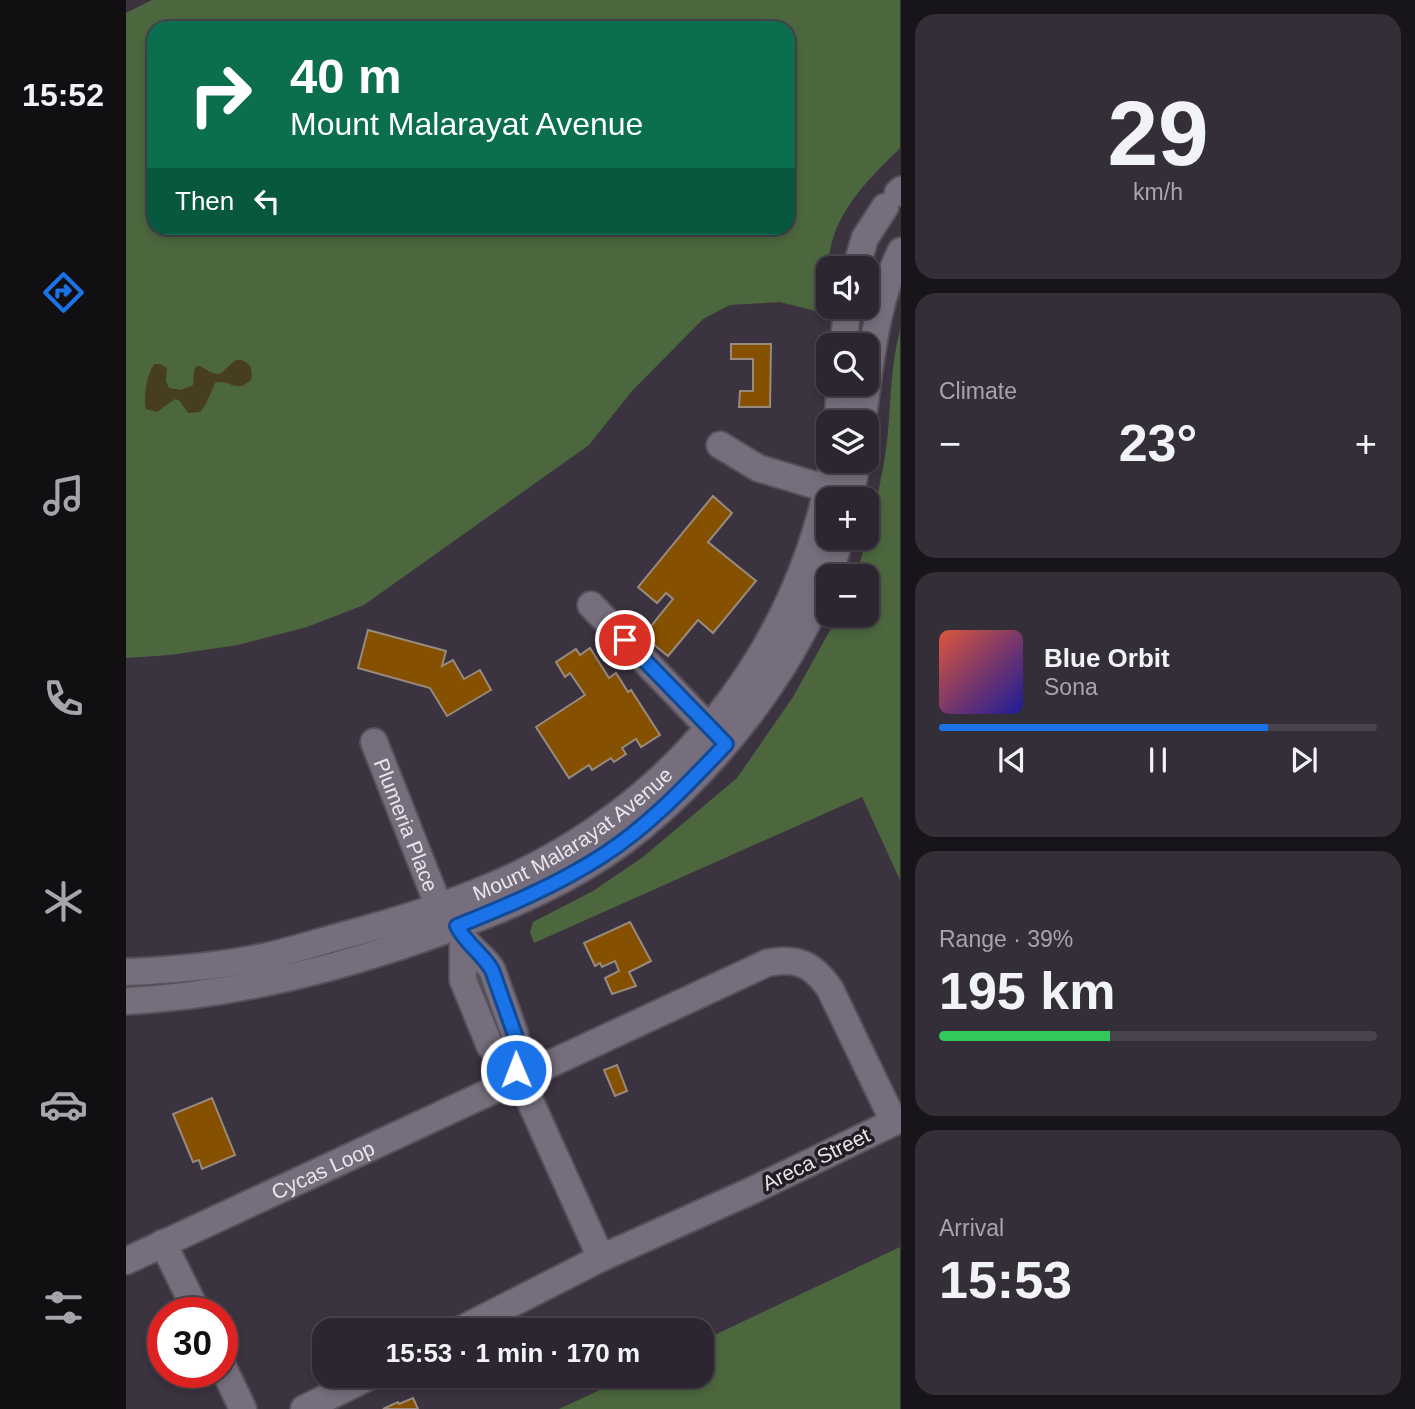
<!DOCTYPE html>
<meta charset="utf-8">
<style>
body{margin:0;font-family:Helvetica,sans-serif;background:#342e38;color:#f1f3f6;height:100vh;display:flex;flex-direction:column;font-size:26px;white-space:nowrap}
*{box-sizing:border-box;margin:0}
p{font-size:23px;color:#a6a5ab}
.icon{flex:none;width:38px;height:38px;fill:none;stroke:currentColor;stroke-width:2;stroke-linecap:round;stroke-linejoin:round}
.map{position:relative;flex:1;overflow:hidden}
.panel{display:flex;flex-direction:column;gap:14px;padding:14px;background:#18151a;width:514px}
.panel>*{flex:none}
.top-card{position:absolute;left:21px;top:21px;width:648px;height:214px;border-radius:21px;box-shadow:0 4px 10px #0003,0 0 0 2px #48434c;background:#0b6e4f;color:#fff;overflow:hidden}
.buttons{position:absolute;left:690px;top:256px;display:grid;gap:14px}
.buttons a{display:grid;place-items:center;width:63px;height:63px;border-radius:14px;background:#2c2630;box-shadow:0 4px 10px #0003,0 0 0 2px #48434c;font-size:35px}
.speed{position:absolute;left:21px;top:1297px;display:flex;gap:14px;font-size:35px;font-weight:700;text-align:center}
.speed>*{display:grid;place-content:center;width:91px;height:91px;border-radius:50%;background:#2c2630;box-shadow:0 4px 10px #0003,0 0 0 2px #48434c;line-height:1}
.speed .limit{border:10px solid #d22;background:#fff;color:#111}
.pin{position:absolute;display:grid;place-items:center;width:60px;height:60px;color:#fff;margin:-30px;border:4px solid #fff;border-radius:50%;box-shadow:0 2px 7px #0007}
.me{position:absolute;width:77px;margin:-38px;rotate:359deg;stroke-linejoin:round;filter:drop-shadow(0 0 5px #0008)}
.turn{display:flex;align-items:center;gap:24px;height:147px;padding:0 28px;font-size:32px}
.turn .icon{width:91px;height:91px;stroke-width:2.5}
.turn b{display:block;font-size:49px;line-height:60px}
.then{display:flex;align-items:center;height:66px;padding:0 28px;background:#0003;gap:14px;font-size:26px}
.big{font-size:52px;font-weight:600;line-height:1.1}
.panel .card{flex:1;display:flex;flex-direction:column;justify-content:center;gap:10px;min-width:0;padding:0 24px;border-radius:21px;background:#342e38}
.panel .dial{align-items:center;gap:0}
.dial b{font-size:91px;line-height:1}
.song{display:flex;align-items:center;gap:21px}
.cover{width:84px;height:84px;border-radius:10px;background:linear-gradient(135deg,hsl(10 70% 55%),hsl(240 70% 35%))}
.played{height:7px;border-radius:4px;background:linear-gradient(90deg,#1a73e8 75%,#48434c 75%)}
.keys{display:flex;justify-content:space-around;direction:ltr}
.heat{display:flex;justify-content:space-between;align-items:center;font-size:38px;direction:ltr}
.charge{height:10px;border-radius:5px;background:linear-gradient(90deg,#34c759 39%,#48434c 0)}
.trip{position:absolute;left:186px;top:1318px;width:402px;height:70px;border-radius:21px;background:#2c2630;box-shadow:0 4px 10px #0003,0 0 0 2px #48434c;font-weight:600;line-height:70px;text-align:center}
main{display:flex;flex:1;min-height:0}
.menu{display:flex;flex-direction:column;width:126px;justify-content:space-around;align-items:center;background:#120f13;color:#a6a5ab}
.menu .icon{width:49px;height:49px}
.menu .selected{color:#1a73e8}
.menu b{font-size:32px;color:#f1f3f6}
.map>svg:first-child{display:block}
</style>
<main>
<nav class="menu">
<b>15:52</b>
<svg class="icon selected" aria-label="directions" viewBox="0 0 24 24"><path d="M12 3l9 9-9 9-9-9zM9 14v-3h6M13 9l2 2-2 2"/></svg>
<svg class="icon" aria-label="music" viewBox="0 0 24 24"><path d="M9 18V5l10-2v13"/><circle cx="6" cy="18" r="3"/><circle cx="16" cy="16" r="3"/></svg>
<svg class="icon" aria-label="phone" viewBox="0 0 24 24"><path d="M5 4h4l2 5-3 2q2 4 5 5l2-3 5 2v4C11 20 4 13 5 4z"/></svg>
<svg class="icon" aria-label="climate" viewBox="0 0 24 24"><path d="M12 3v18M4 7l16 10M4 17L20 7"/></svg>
<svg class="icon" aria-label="car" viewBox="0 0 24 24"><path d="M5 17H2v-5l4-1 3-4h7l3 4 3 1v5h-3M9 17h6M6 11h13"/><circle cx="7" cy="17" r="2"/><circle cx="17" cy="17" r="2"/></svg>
<svg class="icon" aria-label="filters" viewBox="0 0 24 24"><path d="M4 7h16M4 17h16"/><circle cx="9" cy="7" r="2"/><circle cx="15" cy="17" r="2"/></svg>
</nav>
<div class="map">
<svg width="775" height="1409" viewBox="0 0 775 1409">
<rect width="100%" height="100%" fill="#3b3340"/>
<!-- green -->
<g fill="#4c673e" fill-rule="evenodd">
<path d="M26 0H774V148C748 174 719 201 707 238 700 262 700 288 697 313L654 302 604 305 577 319 505 392 463 445 238 605 181 627 112 645 44 655 0 658V13ZM28 28H662V228H28Z"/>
<path d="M774 330V880L736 797 408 943 404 932 407 922 467 891 517 857 611 778 667 697 713 614H740V576H730C744 529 757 481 762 432 765 397 765 364 774 330Z"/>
<path d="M354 969 382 1035 372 1047 348 970Z"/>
<path d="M774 1247V1409H433L504 1376H576V1341Z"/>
</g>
<!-- sand -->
<path fill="#473e1e" d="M110 360C123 359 128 369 125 380 108 395 105 378 89 383L80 404 74 412 62 413 54 401 49 399 31 412 20 409C17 399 21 371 29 364H34L41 368 40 381 43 388 55 390 67 385 68 370 71 366H74C97 380 92 374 110 360Z"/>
<!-- building -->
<g fill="#855000" stroke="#988b7e" stroke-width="2">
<path d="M605 344H645L644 407H613L614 391H627V359H605Z"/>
<path d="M587 496 606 513 582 542 630 581 587 633 572 620 542 656 517 636 547 599 540 593 531 603 512 587Z"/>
<path d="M242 630 320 651 316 666 327 660 338 679 354 670 365 690 321 716 304 688 232 668Z"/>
<path d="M464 648 483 678 490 673 502 692 505 690 534 735 515 747 510 739 496 748 500 754 488 762 485 758 466 770 463 765 443 778 410 727 459 695 444 673 439 677 430 662 450 649 454 655Z"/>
<path d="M504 922 525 961 503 972 510 986 486 994 479 978 493 971 489 961 476 967 474 963 469 966 458 943Z"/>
<path d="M491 1065 501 1091 489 1096 478 1070Z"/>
<path d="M86 1098 109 1155 76 1169 73 1160 67 1162 47 1114Z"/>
<path d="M287 1398 292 1409H257L272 1402 273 1404Z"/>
</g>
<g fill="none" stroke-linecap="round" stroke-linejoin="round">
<defs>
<g id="street">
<path d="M772 193 775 190"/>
<path d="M730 268 739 238 759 207"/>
<path d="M717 345 722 306"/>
<path d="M712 422 714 383"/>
<path d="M736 422C745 364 748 305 775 251"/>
<path d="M594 445 632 468 725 496"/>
<path d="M724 499 731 460"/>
<path d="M465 605 595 740"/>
<path id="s1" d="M248 742 313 907C323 917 330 928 338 939 347 951 358 957 366 970L389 1035 390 1070 475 1258 334 1330"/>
<path d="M337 938V980L364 1046 390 1070"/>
<path id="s2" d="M0 972C47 970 95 966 142 956 168 950 193 942 219 935 268 922 317 907 364 887 545 812 674 653 707 460"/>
<path d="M0 1001C101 996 200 972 295 939 358 917 422 892 478 855 578 788 685 655 714 537"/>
<path d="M37 1243 71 1312"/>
<path id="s3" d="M0 1261 641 963C671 957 687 964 704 989L768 1122 625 1191 475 1258"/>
<path d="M96 1365 117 1409"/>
<path d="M178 1409 244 1376"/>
</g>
</defs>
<!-- street casing -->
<use href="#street" stroke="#56505a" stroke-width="30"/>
<!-- street -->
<use href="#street" stroke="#766e7c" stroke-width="26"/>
</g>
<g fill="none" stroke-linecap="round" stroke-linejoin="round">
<defs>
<path id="route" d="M390 1070 389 1035 366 970C356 953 340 944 331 926 381 906 431 885 476 856 523 826 562 784 600 744L499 640"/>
</defs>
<!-- route casing -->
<use href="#route" stroke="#114b97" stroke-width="18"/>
<!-- route -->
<use href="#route" stroke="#1a73e8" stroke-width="12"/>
</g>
<g text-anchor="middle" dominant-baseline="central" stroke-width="7" stroke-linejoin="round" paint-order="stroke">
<!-- street labels -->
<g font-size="21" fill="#eae5ed" stroke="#201d23">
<text stroke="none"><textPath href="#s1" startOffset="89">Plumeria Place</textPath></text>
<text stroke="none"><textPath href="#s2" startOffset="474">Mount Malarayat Avenue</textPath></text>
<text transform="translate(690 1159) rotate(-26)">Areca Street</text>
<text stroke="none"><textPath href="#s3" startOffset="217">Cycas Loop</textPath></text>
</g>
</g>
</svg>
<div class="buttons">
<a><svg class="icon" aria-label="sound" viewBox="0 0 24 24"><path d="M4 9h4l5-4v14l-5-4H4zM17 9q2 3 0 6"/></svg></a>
<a><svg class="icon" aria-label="search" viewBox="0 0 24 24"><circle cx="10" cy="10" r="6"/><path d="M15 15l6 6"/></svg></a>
<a><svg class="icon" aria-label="layers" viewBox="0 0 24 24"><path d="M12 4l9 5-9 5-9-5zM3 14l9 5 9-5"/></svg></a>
<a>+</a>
<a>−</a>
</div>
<div class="speed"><div class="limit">30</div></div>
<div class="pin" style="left:499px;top:640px;background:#d93025"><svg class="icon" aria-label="arrive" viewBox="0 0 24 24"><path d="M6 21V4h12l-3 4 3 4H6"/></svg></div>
<svg class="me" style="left:390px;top:1070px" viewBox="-20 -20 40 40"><circle r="17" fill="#1a73e8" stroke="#fff" stroke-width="3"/><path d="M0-11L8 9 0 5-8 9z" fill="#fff"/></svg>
<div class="trip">15:53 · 1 min · 170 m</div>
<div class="top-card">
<div class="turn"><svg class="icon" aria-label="right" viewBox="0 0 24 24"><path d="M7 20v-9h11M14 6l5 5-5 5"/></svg><div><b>40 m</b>Mount Malarayat Avenue</div></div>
<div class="then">Then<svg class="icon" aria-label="left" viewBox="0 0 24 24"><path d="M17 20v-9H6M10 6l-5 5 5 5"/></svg></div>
</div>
</div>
<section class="panel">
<div class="card dial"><b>29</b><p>km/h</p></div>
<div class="card"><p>Climate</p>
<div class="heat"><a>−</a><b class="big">23°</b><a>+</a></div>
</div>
<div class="card">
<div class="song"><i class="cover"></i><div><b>Blue Orbit</b><p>Sona</p></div></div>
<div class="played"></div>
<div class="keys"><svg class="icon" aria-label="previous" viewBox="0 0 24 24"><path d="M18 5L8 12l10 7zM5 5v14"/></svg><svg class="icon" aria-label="pause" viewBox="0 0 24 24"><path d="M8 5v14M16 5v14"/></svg><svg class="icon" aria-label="next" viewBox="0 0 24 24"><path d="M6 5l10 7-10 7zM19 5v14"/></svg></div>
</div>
<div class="card"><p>Range · 39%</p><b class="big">195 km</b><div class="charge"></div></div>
<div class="card"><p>Arrival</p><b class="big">15:53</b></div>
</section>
</main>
